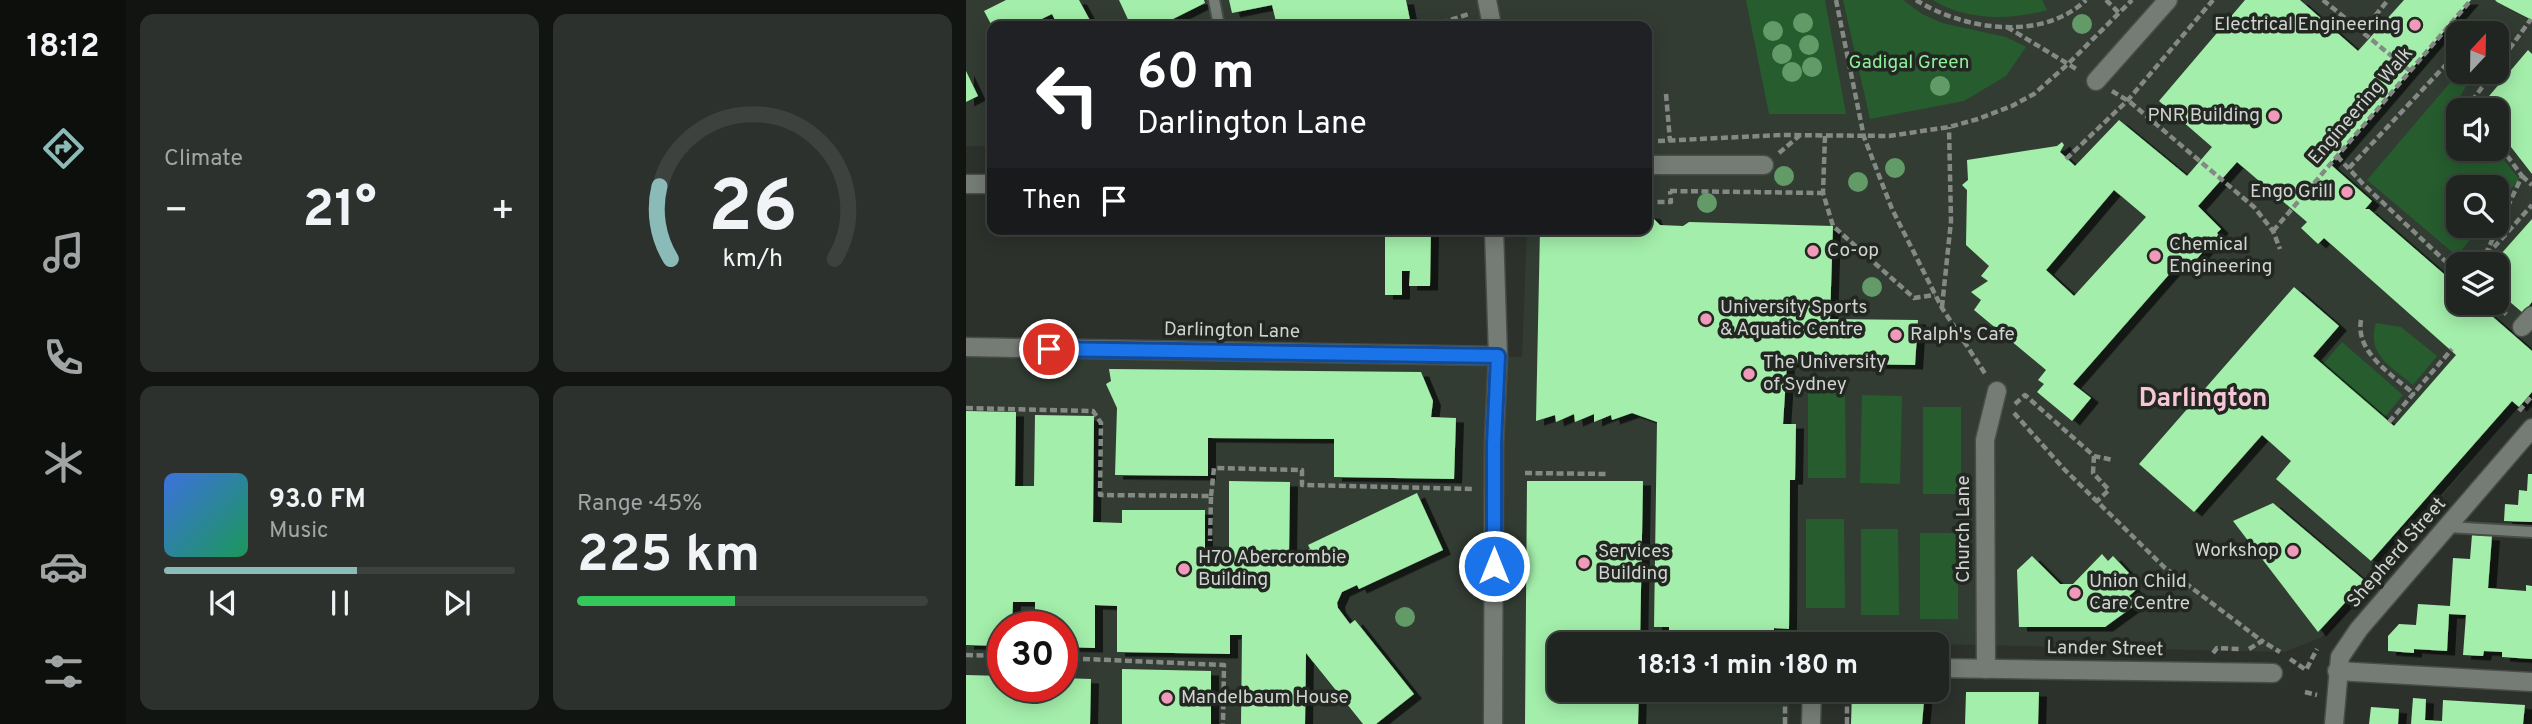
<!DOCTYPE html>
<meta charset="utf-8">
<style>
body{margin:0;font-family:Overpass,sans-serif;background:#2d312e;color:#f1f3f6;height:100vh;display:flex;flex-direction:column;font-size:26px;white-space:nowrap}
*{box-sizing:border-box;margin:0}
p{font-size:23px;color:#a2a5a5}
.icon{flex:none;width:38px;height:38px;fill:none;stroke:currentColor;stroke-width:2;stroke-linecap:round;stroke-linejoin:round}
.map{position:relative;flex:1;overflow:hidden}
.drawer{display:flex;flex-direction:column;gap:14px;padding:14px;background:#121412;width:840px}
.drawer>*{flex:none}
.hud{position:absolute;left:21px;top:21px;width:665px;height:214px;border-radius:14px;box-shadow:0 4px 18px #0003,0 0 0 2px #3e423f;background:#202124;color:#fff;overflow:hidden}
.needle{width:46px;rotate:22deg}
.fabs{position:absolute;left:1480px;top:21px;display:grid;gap:14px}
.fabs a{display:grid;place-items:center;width:63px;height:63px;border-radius:14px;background:#212521;box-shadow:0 4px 18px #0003,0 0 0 2px #3e423f;font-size:35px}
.speed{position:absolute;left:21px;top:611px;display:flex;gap:14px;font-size:35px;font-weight:700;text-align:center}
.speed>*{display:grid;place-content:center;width:91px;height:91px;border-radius:50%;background:#212521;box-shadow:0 4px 18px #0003,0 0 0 2px #3e423f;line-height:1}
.speed .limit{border:10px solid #d22;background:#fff;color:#111}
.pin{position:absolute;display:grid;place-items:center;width:60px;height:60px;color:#fff;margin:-30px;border:4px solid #fff;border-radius:50%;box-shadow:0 2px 7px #0007}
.me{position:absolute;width:77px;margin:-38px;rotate:0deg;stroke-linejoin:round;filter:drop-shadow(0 0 5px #0008)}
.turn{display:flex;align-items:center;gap:24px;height:147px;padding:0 35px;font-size:32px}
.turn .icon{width:91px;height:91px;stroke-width:2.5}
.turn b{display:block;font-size:49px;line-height:60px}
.then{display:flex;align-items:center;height:66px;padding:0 35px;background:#0003;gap:14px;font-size:26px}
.big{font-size:52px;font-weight:700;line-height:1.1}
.drawer .tile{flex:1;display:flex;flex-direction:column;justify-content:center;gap:10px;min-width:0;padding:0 24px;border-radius:14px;background:#2d312e}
.drawer .dial{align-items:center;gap:0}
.dial svg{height:182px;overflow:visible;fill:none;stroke:#3e423f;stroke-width:7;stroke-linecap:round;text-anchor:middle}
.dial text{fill:#f1f3f6;stroke:none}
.song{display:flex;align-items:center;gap:21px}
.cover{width:84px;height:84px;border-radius:10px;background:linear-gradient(135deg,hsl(220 70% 55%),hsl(150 70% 35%))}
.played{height:7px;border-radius:4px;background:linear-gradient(90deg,#8bbbb9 55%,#3e423f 55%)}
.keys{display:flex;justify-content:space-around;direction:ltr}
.heat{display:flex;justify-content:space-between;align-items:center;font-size:38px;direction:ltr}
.charge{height:10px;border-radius:5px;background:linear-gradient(90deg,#34c759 45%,#3e423f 0)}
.drawer .tiles{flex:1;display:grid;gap:14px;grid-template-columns:repeat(2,1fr)}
.trip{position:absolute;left:581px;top:632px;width:402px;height:70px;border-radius:14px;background:#212521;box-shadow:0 4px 18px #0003,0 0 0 2px #3e423f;font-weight:700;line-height:70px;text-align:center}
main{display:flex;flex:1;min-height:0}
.tabs{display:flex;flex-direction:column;width:126px;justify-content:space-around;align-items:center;background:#0d0f0d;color:#a2a5a5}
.tabs .icon{width:49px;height:49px}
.tabs .on{color:#8bbbb9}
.tabs b{font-size:32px;color:#f1f3f6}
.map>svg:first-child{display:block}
</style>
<main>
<nav class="tabs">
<b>18:12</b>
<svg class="icon on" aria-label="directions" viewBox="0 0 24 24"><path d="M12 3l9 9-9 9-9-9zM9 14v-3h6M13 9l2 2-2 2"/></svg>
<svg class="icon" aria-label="music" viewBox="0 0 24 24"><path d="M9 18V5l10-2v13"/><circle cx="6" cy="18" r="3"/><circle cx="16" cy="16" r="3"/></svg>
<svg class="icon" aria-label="phone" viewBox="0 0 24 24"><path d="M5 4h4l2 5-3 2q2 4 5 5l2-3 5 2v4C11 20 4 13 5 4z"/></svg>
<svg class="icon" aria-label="climate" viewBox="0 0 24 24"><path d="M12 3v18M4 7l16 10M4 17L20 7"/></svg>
<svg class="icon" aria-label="car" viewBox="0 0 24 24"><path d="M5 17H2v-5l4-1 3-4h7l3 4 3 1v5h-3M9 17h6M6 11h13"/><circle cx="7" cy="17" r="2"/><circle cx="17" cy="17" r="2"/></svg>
<svg class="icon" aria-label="filters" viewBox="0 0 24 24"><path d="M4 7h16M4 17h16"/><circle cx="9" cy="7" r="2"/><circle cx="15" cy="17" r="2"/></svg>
</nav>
<section class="drawer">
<div class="tiles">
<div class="tile"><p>Climate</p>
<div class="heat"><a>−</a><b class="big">21°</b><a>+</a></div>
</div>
<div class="tile dial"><svg viewBox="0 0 100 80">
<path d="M14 69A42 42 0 1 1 86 69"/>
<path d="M14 69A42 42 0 0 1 9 37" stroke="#8bbbb9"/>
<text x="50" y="56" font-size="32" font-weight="700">26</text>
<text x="50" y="72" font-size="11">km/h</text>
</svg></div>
<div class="tile">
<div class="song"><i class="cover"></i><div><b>93.0 FM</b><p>Music</p></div></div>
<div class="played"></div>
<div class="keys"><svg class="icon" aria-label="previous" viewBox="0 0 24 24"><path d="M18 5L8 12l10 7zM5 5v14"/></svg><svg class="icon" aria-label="pause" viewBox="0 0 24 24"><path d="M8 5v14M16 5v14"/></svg><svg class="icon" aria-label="next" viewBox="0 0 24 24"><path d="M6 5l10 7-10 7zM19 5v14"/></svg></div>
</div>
<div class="tile"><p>Range · 45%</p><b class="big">225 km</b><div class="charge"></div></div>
</div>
</section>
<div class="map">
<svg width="1566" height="724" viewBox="0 0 1566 724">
<defs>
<filter id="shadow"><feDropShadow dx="8" dy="4.5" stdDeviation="0" flood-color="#0009"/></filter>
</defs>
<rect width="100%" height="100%" fill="#2c312c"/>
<!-- built -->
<path fill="#323c33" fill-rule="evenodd" d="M0 0H1566V391L1356 637 1319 652 971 644H593V690H824L823 724H0V357H556L561 229H681V26H26V146H0ZM1493 33H1531V72H1493ZM1493 110H1531V149H1493ZM1493 187H1531V226H1493ZM1493 264H1531V303H1493ZM37 626H96V686H37Z"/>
<!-- green -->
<g fill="#265c2e">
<path d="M780 0H859L880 114H803Z"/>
<path d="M877 0H937L956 14 976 23 1040 37 1060 47 1040 76 998 101 904 119Z"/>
<path d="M967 0H1076L1081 10C1045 20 1000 21 967 0Z"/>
<path d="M1493 72 1508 73 1492 100 1499 110H1493V149H1529L1553 179 1531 206V187H1493V226H1515L1491 256 1401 180Z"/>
<path d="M1410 323 1435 327 1471 356 1447 385C1425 366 1400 355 1410 323Z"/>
<path d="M1376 342 1437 395 1418 418 1357 364Z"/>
<path d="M842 392H879L880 478H842Z"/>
<path d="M896 395 936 396 934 484 894 483Z"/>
<rect x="957" y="407" width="38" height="87"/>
<path d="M840 519H878L879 608H840Z"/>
<path d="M895 529H932L933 615H895Z"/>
<rect x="954" y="533" width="38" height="86"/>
</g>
<!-- building -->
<g fill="#a3eeaa" fill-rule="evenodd" filter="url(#shadow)">
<path d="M40 0H113L127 26H92L86 14 61 26H26L18 11Z"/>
<path d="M153 0H238L239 3 193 26H165Z"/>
<path d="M263 0H440L445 25 311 26 306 5 266 13Z"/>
<path d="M1279 0H1334L1392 51 1438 0H1505L1364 164 1406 201 1399 209H1403L1493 287V303H1511L1566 351V392L1553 407 1546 401 1405 561 1310 479 1325 461 1296 435 1228 512 1173 464 1328 287 1373 326 1347 356 1428 426 1490 355 1358 238 1352 244 1335 228 1341 222 1271 162 1232 206 1255 229 1251 233 1254 237 1246 249 1242 246 1222 269 1214 262 1107 384 1125 398 1106 421 1071 392 1078 384 1072 380 1080 370 1008 310 1015 300 1005 292 1022 281 1015 276 1023 266 1000 245 1001 190 996 185 1002 180 1001 160 1091 146 1096 142 1098 145 1094 152 1109 166 1153 120 1221 176 1246 147 1193 101ZM1148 190 1180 217 1108 296 1080 270Z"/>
<path d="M1529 0H1566V20L1531 2Z"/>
<path d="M1562 50 1566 54V174L1531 129V110L1516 109 1518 102Z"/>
<path d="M0 71 12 96 0 102Z"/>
<path d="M681 214 687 215 688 219 694 225 717 226 723 222 867 226 864 319 952 320 949 365 821 363 817 424H830L829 480H824L823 629 808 628V644H703V627H688L691 422 666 413 646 420 645 415 628 422V414L609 422 608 414 590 422 589 415 570 421 574 229H681Z"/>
<path d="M1566 219V302L1557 313 1531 291V264H1526Z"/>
<path d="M419 229H465L464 286H443L444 271H436V295H419Z"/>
<path d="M143 369 455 372 467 401 465 417 490 418 488 479 368 477V439L242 438V476L149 475 151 408 140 384 145 381Z"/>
<path d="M0 411 50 412 49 486H68L69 415 128 416 127 522 156 523V510H239V551L263 552V481L324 482 323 553H335L344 549 342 545 451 493 477 550 393 589 391 585 376 592 371 603 372 608 384 624 389 620 448 694 410 724H397L340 653 339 724H275L276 635H264V654L151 652V606L129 605V648L96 647V626H69V602H47L46 626H37V646L0 645Z"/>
<path d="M1562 474H1566V522L1538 521 1539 504 1552 505 1553 490 1561 491Z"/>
<path d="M561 481H677L674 644H593V690H673L672 724H559Z"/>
<path d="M1307 503 1399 581 1352 632 1267 521Z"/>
<path d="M1506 535 1526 536 1522 588 1560 591V585L1566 586V659L1536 657V652L1518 651 1517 656 1497 655 1500 615 1483 614 1481 651 1448 649V653L1422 651V636L1433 624 1450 625 1452 604 1484 606 1487 558 1504 559Z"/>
<path d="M1136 554 1142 561 1147 556 1163 573 1158 579 1170 590 1163 596 1172 603 1139 627H1053L1051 570 1066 556 1094 584H1107Z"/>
<path d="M156 669 245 671V724H156Z"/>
<path d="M0 675 37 676V686H96V678L125 679 124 724H0Z"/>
<path d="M886 690H959L956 724H885Z"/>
<path d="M1000 692H1073L1072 724H999Z"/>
<path d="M1447 698 1460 699 1459 720 1476 721 1477 700 1559 705 1557 724H1445Z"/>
<path d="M1405 707 1433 709 1432 724H1403Z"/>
</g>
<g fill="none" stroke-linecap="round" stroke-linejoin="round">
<defs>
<g id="lane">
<path d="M248 0 253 26"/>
<path d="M1482 527 1566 532"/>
</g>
<g id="street">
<path d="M521 0 526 26"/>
<path d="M1130 81 1202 0"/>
<path d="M681 165H798"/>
<path d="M0 184H26"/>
<path d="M1556 327 1566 316"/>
<path d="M0 347 532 356"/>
<path d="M971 668 1307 673"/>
<path d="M1020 669 1019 440 1031 391"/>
<path d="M1371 671 1566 682"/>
<path d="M527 724 528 444 532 356 528 229"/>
<path d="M845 724 846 690"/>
<path d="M1368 724 1374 657 1393 629 1566 428"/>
</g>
</defs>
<!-- lane casing -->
<use href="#lane" stroke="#494d49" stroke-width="14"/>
<!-- street casing -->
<use href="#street" stroke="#494d49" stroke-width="21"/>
<!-- path -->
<g stroke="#858985" stroke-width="4.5" stroke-dasharray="7 3.5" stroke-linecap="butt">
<path d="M870 0 898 137 926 209 976 308 1020 375"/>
<path d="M950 0C998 30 1076 42 1120 0"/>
<path d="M1140 0 1154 14"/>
<path d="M1357 0 1444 71"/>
<path d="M465 26 503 14"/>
<path d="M1041 27 1112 70"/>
<path d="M1396 32 1422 0"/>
<path d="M1531 66 1565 19"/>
<path d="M1507 72 1519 83"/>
<path d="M1146 91 1164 102 1288 207 1307 231 1314 249"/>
<path d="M700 94 704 141"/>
<path d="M1508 110 1504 104 1527 72"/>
<path d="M859 136 857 193 867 226 948 298 969 295"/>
<path d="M692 141 815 135 923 136 983 127 1012 119 1046 106 1068 94 1102 64 1166 0"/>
<path d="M813 153 833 136"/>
<path d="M1371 156 1398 185 1493 274"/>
<path d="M1100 159 1162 100 1247 0"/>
<path d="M1383 168 1489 55 1493 58"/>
<path d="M1556 176 1566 185"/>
<path d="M704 191 857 193"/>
<path d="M681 202H705L704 191"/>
<path d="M1307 231 1505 0"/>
<path d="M1521 255 1566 205"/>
<path d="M1515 264 1556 176 1531 142"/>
<path d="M1527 303 1541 315"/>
<path d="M976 307 985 221 983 127"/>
<path d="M1395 320C1389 353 1427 375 1448 394"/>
<path d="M1049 404 1059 395 1128 456 1147 460"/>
<path d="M0 408 127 411 135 423 134 495 245 496 244 541"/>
<path d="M1553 411 1566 396"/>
<path d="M1048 413 1098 469 1198 567 1296 641"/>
<path d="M1423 422 1486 349"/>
<path d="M1128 456 1127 473 1143 490 1130 502"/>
<path d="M559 473 642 474"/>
<path d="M245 496 248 468 336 470V485L508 489"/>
<path d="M1283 649 1296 641 1314 652"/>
<path d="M1247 653 1251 648 1274 649"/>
<path d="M0 655 37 656"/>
<path d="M96 658 258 665 257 724"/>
<path d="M1324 659 1340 670 1351 649"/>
<path d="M1339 692 1351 695"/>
<path d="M819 724V690"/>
<path d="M881 724V690"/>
</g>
<!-- lane -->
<use href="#lane" stroke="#757b75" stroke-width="10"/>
<!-- street -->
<use href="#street" stroke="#757b75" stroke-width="18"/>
</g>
<!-- trees -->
<g fill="#629a68">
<circle cx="837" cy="23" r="10"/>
<circle cx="1116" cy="24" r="10"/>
<circle cx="807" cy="31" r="10"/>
<circle cx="843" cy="45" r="10"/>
<circle cx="816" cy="54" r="10"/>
<circle cx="846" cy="67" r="10"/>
<circle cx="826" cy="72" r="10"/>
<circle cx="974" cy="86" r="10"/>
<circle cx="929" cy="168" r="10"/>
<circle cx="818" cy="176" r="10"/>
<circle cx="892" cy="182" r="10"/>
<circle cx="741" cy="203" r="10"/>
<circle cx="906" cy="287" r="10"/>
<circle cx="439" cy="617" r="10"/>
</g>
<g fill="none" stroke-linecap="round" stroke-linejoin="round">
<defs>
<path id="route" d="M83 349 532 356 528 444V566"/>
</defs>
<!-- route casing -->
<use href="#route" stroke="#114b97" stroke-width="18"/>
<!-- route -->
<use href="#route" stroke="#1a73e8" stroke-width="12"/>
</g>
<!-- markers -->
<g fill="#ef9ab8" stroke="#222722" stroke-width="2.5">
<circle cx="1449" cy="25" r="7"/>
<circle cx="1308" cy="116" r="7"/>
<circle cx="1381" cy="192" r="7"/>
<circle cx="847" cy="251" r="7"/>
<circle cx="1189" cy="256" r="7"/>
<circle cx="740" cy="319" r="7"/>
<circle cx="930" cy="335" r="7"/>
<circle cx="783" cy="374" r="7"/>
<circle cx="1327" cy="551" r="7"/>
<circle cx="618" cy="563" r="7"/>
<circle cx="218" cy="569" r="7"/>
<circle cx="1109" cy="593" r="7"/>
<circle cx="201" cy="698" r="7"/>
</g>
<g text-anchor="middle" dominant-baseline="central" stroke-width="7" stroke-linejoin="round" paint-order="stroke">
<!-- poi labels -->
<g font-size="19" fill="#d0d3d0" stroke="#222722" text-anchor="start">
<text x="1435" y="25" text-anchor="end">Electrical Engineering</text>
<text x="1294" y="116" text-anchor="end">PNR Building</text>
<text x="1367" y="192" text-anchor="end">Engo Grill</text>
<text x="1203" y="245">Chemical<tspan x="1203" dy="22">Engineering</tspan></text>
<text x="861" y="251">Co-op</text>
<text x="754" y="308">University Sports<tspan x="754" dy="22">&amp; Aquatic Centre</tspan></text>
<text x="944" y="335">Ralph's Cafe</text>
<text x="797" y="363">The University<tspan x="797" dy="22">of Sydney</tspan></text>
<text x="1313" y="551" text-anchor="end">Workshop</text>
<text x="632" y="552">Services<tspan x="632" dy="22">Building</tspan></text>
<text x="232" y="558">H70 Abercrombie<tspan x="232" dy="22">Building</tspan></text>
<text x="1123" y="582">Union Child<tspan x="1123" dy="22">Care Centre</tspan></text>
<text x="215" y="698">Mandelbaum House</text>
</g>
<!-- park labels -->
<g font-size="19" fill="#8eef9a" stroke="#222722">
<text x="943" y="63">Gadigal Green</text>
</g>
<!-- street labels -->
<g font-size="19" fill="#d0d3d0" stroke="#222722">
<text transform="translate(1395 106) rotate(-49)">Engineering Walk</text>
<text transform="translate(266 331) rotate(1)">Darlington Lane</text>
<text transform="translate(998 529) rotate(-90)">Church Lane</text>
<text transform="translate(1431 553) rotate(-49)">Shepherd Street</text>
<text transform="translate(1139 649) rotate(1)">Lander Street</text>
</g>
<!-- district labels -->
<g font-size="26" font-weight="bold" fill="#f7c6d6" stroke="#222722">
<text x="1237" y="399">Darlington</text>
</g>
</g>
</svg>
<div class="fabs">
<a><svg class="needle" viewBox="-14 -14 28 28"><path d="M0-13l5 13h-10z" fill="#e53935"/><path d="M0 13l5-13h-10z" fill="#a2a5a5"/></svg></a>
<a><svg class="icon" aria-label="sound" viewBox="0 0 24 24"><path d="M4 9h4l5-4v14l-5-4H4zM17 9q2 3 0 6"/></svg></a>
<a><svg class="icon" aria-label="search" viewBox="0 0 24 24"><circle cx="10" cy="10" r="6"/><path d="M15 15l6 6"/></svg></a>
<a><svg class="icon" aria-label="layers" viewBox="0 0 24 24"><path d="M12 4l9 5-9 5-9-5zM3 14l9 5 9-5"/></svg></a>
</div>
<div class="speed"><div class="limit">30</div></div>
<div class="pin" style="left:83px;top:349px;background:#d93025"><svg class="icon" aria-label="arrive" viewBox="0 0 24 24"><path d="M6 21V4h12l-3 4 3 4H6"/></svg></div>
<svg class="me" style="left:528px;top:566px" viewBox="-20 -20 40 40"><circle r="17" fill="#1a73e8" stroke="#fff" stroke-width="3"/><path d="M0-11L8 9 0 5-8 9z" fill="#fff"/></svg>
<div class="trip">18:13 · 1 min · 180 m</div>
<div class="hud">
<div class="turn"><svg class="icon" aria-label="left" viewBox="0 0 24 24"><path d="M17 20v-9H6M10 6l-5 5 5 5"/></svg><div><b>60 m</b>Darlington Lane</div></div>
<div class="then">Then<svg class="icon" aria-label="arrive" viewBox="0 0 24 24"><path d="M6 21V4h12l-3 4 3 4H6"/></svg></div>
</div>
</div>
</main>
